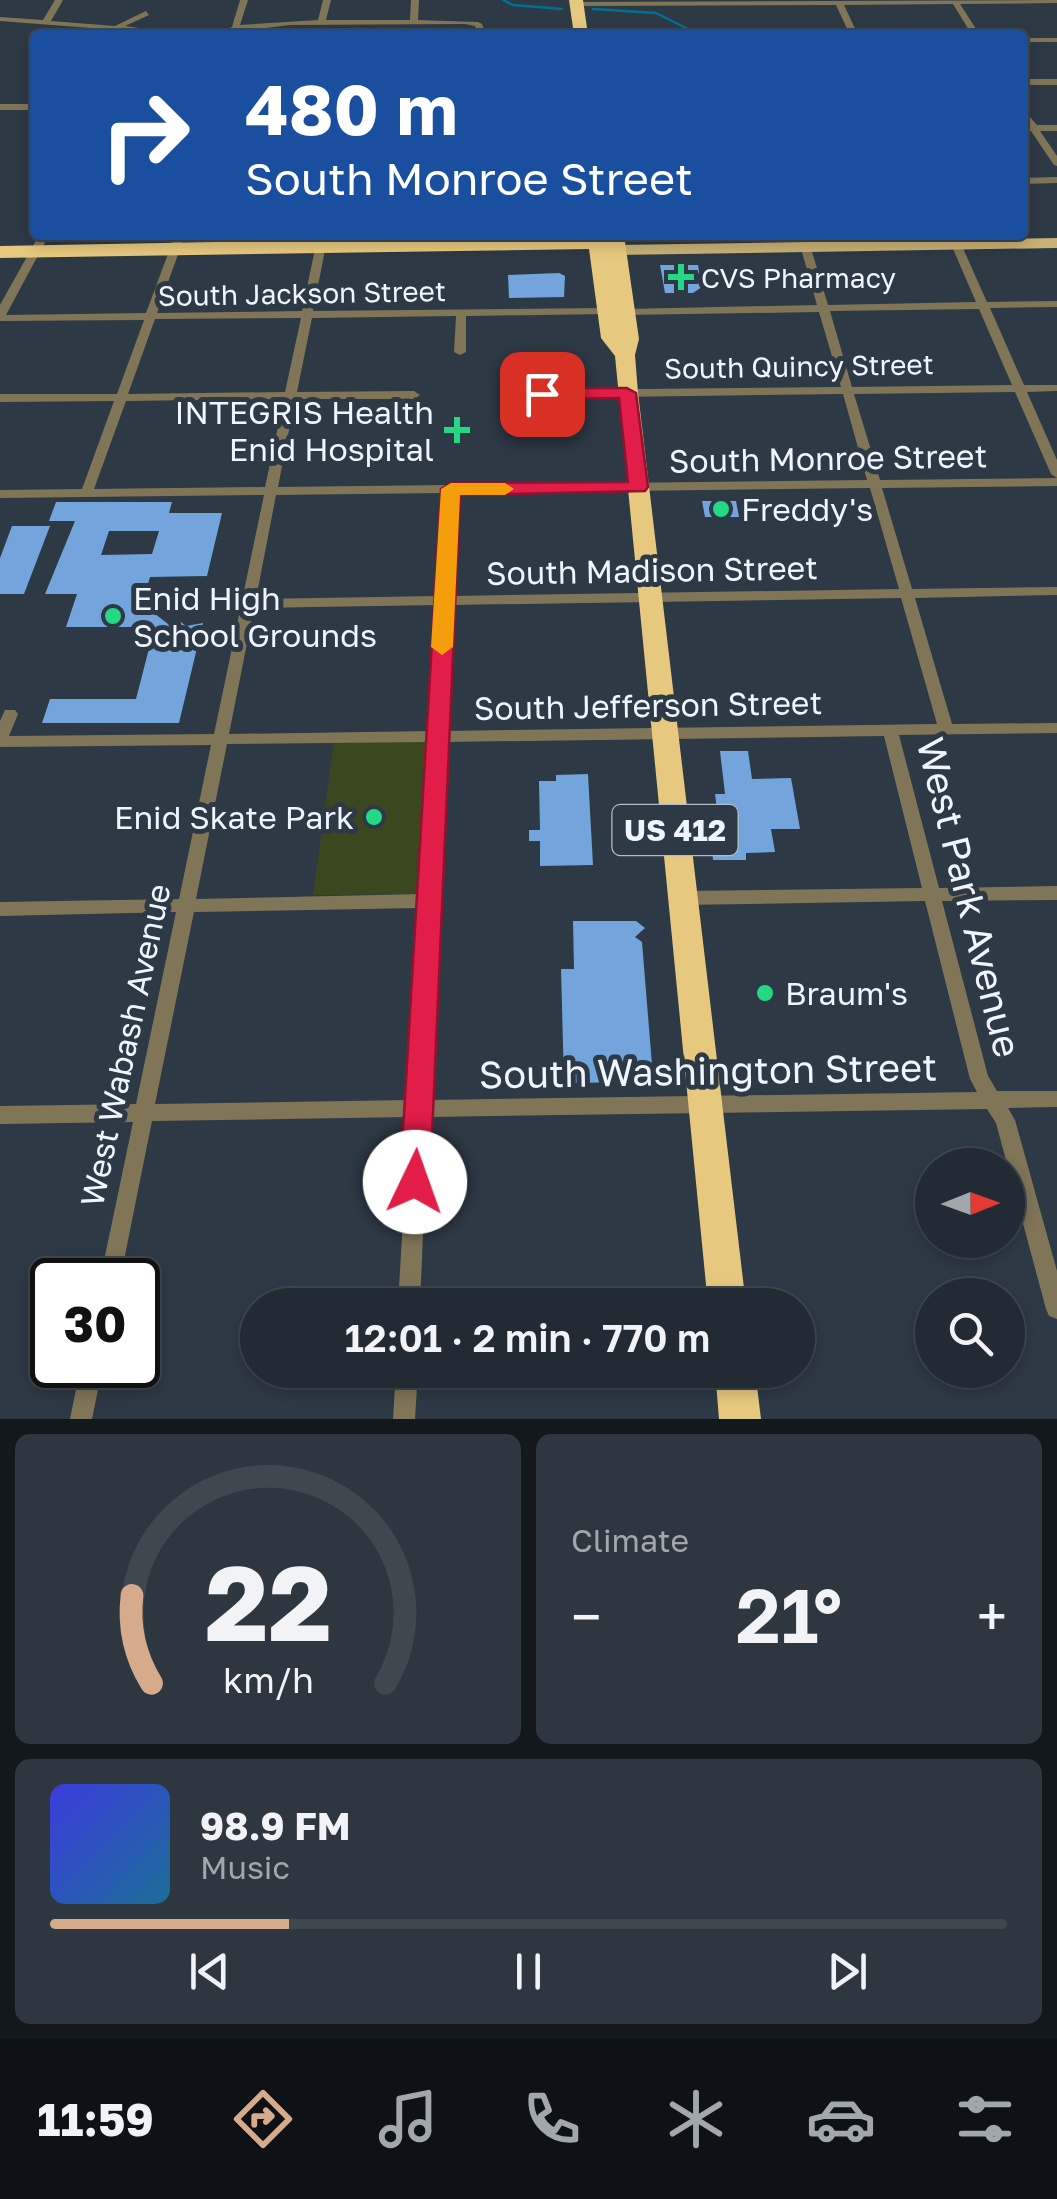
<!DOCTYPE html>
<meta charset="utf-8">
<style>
body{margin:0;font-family:"Golos Text",sans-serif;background:#2e3740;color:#f1f3f6;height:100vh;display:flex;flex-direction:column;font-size:38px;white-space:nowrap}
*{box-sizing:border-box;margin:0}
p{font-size:32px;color:#a2a7ac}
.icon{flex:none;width:55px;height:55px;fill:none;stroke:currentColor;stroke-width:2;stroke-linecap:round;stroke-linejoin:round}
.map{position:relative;height:1419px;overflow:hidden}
.sheet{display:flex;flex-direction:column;gap:15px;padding:15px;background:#13181d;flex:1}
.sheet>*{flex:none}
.banner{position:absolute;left:30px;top:30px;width:998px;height:210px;border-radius:10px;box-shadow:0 5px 15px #0003,0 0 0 2px #3f474f;background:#1a4fa0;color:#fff;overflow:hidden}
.needle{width:65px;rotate:89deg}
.buttons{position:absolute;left:915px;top:1148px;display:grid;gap:20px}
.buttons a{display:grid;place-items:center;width:110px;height:110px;border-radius:50%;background:#222b34;box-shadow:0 5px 15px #0003,0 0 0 2px #3f474f;font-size:50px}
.speed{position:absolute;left:30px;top:1258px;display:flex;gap:20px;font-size:50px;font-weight:700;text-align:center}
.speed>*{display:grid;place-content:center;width:130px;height:130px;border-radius:50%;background:#222b34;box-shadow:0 5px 15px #0003,0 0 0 2px #3f474f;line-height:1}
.speed .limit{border:5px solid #111;border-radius:15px;background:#fff;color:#111}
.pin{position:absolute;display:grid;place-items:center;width:85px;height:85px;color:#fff;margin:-42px;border-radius:20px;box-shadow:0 5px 15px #0006}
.me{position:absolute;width:110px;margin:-55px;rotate:3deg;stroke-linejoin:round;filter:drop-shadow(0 0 8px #0008)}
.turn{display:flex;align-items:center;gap:35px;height:210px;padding:0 50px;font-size:45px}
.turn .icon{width:130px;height:130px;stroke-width:2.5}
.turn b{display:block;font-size:70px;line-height:85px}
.big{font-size:75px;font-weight:600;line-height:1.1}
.sheet .tile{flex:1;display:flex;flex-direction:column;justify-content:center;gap:15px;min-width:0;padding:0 35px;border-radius:15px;background:#2e3740}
.sheet .dial{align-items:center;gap:0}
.dial svg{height:260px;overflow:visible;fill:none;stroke:#3f474f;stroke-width:7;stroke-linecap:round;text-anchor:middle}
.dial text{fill:#f1f3f6;stroke:none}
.song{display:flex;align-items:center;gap:30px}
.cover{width:120px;height:120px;border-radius:15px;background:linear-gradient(135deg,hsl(240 70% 55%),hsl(200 70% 35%))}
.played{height:10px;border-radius:5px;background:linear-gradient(90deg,#d6ab8b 25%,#3f474f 25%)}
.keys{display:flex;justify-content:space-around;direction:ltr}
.heat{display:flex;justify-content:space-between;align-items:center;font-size:55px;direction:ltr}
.sheet .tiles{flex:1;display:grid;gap:15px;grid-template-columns:1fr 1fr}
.tile:last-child{grid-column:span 2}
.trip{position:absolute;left:240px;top:1288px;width:575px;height:100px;border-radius:50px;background:#222b34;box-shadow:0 5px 15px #0003,0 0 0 2px #3f474f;font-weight:600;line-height:100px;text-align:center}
.menu{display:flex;height:160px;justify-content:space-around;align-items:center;background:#0e1115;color:#a2a7ac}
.menu .icon{width:70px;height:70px}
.menu .active{color:#d6ab8b}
.menu b{font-size:45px;color:#f1f3f6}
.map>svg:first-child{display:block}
</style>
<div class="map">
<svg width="1057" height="1419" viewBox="0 0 1057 1419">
<rect width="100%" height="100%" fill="#2d3945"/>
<!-- green -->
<path fill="#3b481f" d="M334 741H430L421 894 313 895Z"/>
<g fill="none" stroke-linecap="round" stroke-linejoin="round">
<!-- stream -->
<g stroke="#007291" stroke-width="2.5">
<path d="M503 0 513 5 562 9"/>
<path d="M593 9 656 13 700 35"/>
</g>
</g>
<!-- building -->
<g fill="#73a4dc" fill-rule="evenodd">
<path d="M660 265H698L702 287 693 293H665Z"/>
<path d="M559 273 565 276 564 297 509 298 508 275Z"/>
<path d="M702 501H736L739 517H705Z"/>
<path d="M56 502H172L169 513H222L207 576 150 577 142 604 172 627 181 622 186 626 203 623 179 723H42L50 699H136L153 633 139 634 140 627H66L77 594H45L75 521H49ZM109 531H159L152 554 101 555Z"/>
<path d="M12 526H50L24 594H0V558Z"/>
<path d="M720 751H748L752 779 791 778 800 829H771L775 852 746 853V860H713L711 840H721L715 794H725Z"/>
<path d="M588 774 593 865 540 866V841H529V830H540L539 781H556V775Z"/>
<path d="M573 921H636L645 928 635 937 642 942 653 1077 646 1082 564 1083 561 969H574Z"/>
</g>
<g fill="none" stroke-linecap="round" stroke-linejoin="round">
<!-- street -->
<g fill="#817558" fill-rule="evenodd">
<path d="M55 0H63L51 21 115 26 146 11 149 15 125 26 159 31 155 33 0 21V17L43 20Z"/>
<path d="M240 0H248L240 25 318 20 323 0H331L326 20H410L411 0H419L418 20 478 22 482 24 486 35H478L475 26 465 24 290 25 212 35 232 27Z"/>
<path d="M1057 0V3L960 4 980 35H972L953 4 844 5 858 35H850L836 5 576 6 572 4 576 2Z"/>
<rect x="1022" y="38" width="35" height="4"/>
<rect x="1022" y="79" width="35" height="6"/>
<rect x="0" y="104" width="35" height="6"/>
<path d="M1022 108 1037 125H1057V131H1040L1057 156V166L1054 165 1031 131 1022 129 1023 126 1028 125 1022 117Z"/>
<path d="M1057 177V183L1022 184V178Z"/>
<path d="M39 235H49L6 315 146 313 175 235H185L157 313 302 311 318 235H328L313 311 605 308 610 311 605 314 466 316V352L460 355 454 352 456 316 312 318 297 392 414 391 420 395 414 399H295L278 487 867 480 843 394 542 398 536 394 542 390 841 387 819 312 626 315 621 312 626 309 817 305 800 245 805 242 810 245 828 305 976 302 947 235H957L987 302 1057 301V307L990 308 1024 385H1057V391L1027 392 1057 460V478L1051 474 1015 392 854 394 880 480 1057 478V486L882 488 912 589 1057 587V595L915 598 952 724 1057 723V733L899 735 939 888 1057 886V900L942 901 988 1076 997 1091H1057V1107L1008 1108 1015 1120 1057 1271V1319L1049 1316 1046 1309 996 1123 987 1109 428 1117 420 1305H398L409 1117 152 1121 120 1280H100L133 1122 0 1124V1106L136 1104 176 912 0 916V902L179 899 211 745 0 747V721L5 710H15L18 714 9 736 214 734 264 495 0 498V490L82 489 114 401 0 402V394H117L144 320 0 321V305ZM979 309 1012 385 852 387 830 311ZM301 318 285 392 128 394 155 319ZM284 399 265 487 94 489 126 401ZM870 488 899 589 452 596 457 493ZM444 493 439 596 256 599 276 495ZM901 598 937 724 446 731 452 605ZM438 605 431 731 229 734 254 608ZM884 736 922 888 682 891 676 893 674 898 676 903 682 905 925 901 970 1079 977 1092 429 1100 446 742ZM430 742 422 894 196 899 227 744ZM421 908 410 1100 155 1104 194 912Z"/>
<path d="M81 1365H103L92 1419H70Z"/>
<path d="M396 1370H418L415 1419H393Z"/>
</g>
<!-- primary -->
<path fill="#c9b175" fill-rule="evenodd" d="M1057 238V248L617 255 609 250 617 245Z"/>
<!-- highway -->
<g fill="#e6c97f" fill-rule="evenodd">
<path d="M569 0H583L588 35H574Z"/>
<path d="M587 235H624L639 339 635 355 638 393 746 1305H708L615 356 601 338 589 249 0 258V246Z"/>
<path d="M715 1370H755L761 1419H719Z"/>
</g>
</g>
<!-- route -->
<path fill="#e11d48" stroke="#92132f" stroke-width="2.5" d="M627 388 636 393 648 487 645 491 460 495 430 1182 426 1192 415 1196 404 1192 400 1182 441 489 451 483 628 482 619 398 542 399 533 394 542 388Z"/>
<!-- slow -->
<path fill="#f59e0b" d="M451 483H505L514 489 505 495H460L453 647 442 655 431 647 441 489Z"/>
<!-- markers -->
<g fill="#25d886" stroke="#2d3945" stroke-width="4">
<path d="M676 262h10v10h10v10h-10v10h-10v-10h-10v-10h10z"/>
<path d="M452 415h10v10h10v10h-10v10h-10v-10h-10v-10h10z"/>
<circle cx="721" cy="509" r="10"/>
<circle cx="113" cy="616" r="10"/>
<circle cx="374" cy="817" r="10"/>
<circle cx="765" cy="993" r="10"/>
</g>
<g text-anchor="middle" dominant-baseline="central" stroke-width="10" stroke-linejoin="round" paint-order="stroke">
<!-- far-poi labels -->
<g font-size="28" fill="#eef5fe" stroke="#2d3945" text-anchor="start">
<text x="701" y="277">CVS Pharmacy</text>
</g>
<!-- far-street labels -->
<g font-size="28" fill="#eef5fe" stroke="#2d3945">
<text transform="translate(302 293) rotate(-1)">South Jackson Street</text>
<text transform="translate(799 366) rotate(-1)">South Quincy Street</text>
</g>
<!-- shield labels -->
<rect fill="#2d3945" stroke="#b4bdc6" stroke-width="2.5" x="612.5" y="805" width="125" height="50" rx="8"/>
<g font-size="30" font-weight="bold" fill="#eef5fe">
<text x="675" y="830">US 412</text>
</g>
<!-- poi labels -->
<g font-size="32" fill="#eef5fe" stroke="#2d3945" text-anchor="start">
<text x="434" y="412" text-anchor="end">INTEGRIS Health<tspan x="434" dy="37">Enid Hospital</tspan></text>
<text x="741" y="509">Freddy's</text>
<text x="133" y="598">Enid High<tspan x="133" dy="37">School Grounds</tspan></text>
<text x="354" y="817" text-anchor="end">Enid Skate Park</text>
<text x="785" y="993">Braum's</text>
</g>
<!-- street labels -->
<g font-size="32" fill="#eef5fe" stroke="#2d3945">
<text transform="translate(828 458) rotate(-1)">South Monroe Street</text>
<text transform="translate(652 570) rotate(-1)">South Madison Street</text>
<text transform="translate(648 705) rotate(-1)">South Jefferson Street</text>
<text transform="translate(125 1045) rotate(-78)">West Wabash Avenue</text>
</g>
<!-- near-street labels -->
<g font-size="38" fill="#eef5fe" stroke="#2d3945">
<text transform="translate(970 897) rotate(76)">West Park Avenue</text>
<text transform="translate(708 1070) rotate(-1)">South Washington Street</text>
</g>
</g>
</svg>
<div class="buttons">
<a><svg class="needle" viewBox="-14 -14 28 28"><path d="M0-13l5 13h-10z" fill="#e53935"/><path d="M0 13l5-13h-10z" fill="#a2a7ac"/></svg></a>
<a><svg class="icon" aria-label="search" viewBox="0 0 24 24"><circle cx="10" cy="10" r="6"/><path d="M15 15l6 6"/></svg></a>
</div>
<div class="speed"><div class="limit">30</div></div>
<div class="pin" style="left:542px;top:394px;background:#d93025"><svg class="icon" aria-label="arrive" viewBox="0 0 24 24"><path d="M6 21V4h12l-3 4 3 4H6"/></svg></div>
<svg class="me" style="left:415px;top:1182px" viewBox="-20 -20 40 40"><circle r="19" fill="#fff"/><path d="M0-13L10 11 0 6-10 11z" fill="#e11d48"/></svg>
<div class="trip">12:01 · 2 min · 770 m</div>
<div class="banner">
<div class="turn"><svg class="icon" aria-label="right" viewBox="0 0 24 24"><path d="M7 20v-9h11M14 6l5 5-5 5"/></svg><div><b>480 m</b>South Monroe Street</div></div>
</div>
</div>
<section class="sheet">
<div class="tiles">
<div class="tile dial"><svg viewBox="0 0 100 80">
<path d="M14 69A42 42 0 1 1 86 69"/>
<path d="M14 69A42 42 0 0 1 8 42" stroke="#d6ab8b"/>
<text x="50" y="56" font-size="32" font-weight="700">22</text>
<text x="50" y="72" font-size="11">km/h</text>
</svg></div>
<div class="tile"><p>Climate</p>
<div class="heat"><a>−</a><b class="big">21°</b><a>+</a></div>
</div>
<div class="tile">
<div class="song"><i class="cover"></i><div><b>98.9 FM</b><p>Music</p></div></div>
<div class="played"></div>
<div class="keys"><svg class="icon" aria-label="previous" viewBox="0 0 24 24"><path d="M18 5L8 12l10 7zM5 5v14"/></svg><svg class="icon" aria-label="pause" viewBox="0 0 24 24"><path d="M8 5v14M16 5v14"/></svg><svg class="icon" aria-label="next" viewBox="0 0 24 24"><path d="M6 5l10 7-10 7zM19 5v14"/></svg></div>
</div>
</div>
</section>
<nav class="menu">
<b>11:59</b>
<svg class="icon active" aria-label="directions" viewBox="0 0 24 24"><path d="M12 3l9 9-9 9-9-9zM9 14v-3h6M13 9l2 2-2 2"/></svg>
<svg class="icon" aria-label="music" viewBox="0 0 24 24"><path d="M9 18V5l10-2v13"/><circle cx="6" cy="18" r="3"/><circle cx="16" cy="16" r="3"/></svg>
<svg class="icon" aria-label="phone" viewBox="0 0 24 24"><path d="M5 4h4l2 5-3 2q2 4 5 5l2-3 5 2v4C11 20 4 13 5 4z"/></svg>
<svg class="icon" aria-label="climate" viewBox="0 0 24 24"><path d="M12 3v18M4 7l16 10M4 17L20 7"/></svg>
<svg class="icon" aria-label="car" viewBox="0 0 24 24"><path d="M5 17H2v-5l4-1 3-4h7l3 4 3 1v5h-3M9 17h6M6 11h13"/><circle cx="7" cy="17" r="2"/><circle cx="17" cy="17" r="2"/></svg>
<svg class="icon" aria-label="filters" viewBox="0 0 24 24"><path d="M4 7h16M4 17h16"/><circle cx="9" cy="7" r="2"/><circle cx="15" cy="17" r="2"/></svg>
</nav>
